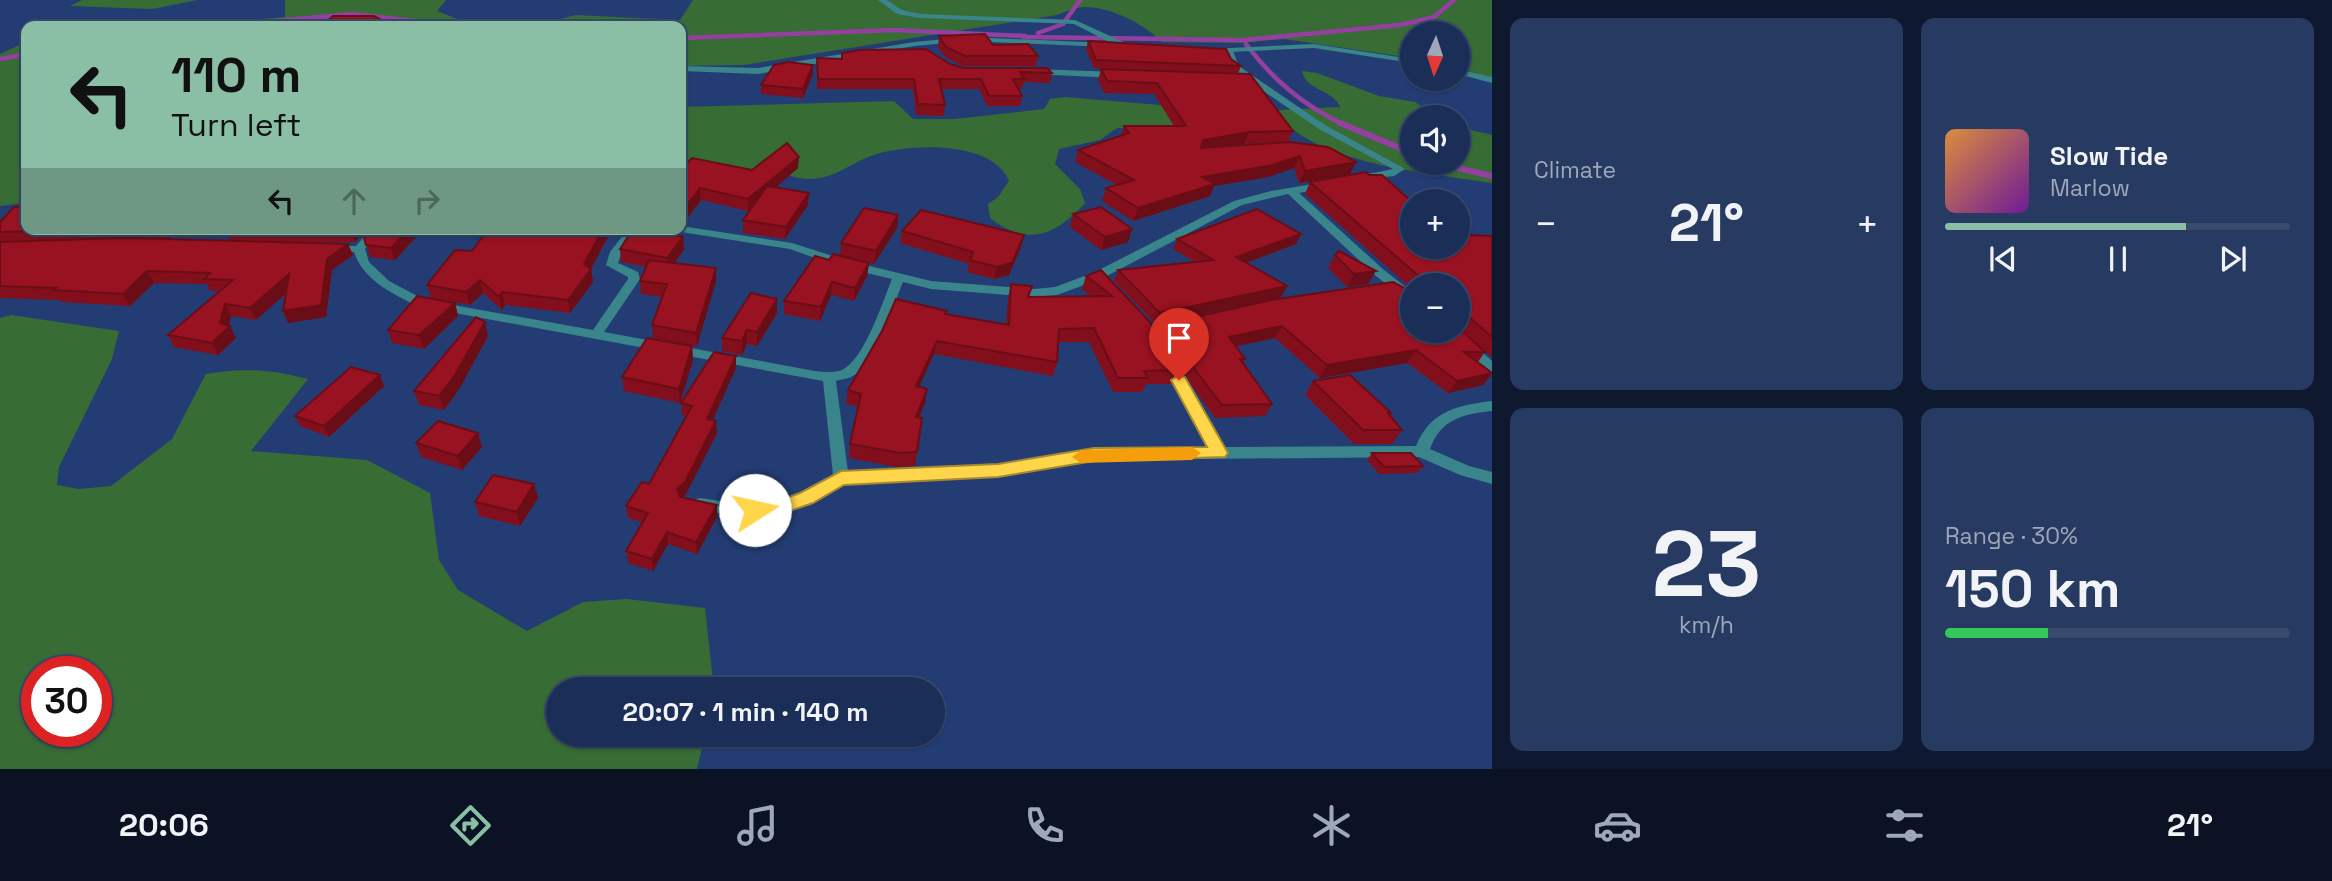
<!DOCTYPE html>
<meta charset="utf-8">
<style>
body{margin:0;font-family:"Space Grotesk",sans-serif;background:#273a61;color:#f1f3f6;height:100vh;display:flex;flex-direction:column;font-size:26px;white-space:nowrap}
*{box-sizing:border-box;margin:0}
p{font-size:23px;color:#9fa8ba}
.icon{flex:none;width:38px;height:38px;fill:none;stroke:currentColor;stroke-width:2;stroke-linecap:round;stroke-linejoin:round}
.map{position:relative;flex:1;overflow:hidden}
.drawer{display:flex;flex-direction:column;gap:18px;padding:18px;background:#0e1930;width:840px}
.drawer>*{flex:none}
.top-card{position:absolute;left:21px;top:21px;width:665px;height:214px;border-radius:14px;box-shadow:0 2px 5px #0004,0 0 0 2px #384a6d;background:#8abfa5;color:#111;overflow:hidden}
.needle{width:46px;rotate:183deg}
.controls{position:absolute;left:1400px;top:21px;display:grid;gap:14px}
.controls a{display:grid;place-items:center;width:70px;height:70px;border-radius:50%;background:#1a2e57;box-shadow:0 2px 5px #0004,0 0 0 2px #384a6d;font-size:35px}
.speed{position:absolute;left:21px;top:656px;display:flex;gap:14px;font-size:35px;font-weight:700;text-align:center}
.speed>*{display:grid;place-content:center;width:91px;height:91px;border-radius:50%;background:#1a2e57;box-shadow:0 2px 5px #0004,0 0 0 2px #384a6d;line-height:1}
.speed .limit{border:10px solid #d22;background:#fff;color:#111}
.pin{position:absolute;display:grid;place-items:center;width:60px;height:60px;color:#fff;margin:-72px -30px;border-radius:50% 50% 50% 0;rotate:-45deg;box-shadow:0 0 7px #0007}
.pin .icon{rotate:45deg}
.me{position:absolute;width:77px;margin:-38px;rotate:80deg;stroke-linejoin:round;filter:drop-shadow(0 0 5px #0008)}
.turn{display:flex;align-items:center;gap:24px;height:147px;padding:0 35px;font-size:32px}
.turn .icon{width:91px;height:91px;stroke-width:2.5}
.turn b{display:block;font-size:49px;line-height:60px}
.lanes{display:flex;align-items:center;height:66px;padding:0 35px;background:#0003;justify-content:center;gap:35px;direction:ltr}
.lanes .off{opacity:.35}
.big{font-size:52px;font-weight:700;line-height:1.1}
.drawer .tile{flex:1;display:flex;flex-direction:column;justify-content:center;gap:10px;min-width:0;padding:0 24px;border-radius:14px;background:#273a61}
.drawer .dial{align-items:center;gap:0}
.dial b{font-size:91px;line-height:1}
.song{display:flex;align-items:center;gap:21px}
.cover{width:84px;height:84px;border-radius:10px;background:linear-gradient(135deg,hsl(30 70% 55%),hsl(280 70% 35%))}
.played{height:7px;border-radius:4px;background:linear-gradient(90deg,#8abfa5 70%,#384a6d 70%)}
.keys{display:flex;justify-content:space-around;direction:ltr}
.heat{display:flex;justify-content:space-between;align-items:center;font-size:38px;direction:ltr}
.charge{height:10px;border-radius:5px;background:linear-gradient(90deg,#34c759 30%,#384a6d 0)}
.drawer .tiles{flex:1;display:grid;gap:18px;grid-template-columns:repeat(2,1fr)}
.trip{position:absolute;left:546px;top:677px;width:399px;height:70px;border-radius:35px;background:#1a2e57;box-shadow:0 2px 5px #0004,0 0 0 2px #384a6d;font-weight:700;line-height:70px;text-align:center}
.dock{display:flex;height:112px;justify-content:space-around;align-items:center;background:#0a1223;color:#9fa8ba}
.dock .icon{width:49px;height:49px}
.dock .selected{color:#8abfa5}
.dock b{font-size:32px;color:#f1f3f6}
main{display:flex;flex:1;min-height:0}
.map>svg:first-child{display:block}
</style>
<main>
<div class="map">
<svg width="1492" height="769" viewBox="0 0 1492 769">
<rect width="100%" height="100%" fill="#233d74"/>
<!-- green -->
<g fill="#376c35" fill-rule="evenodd">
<path d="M82 0H198L152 9 70 6Z"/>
<path d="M285 0H446L437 11 465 22 494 26H185L285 17Z"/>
<path d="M693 0H1492V78L1458 68V33H1412V58L1284 39 1241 43 1162 42C1144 24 1111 7 1085 7 1076 7 1065 12 1057 15L744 65 681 66V26H536L575 15 680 20Z"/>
<path d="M26 42V203L0 206V54Z"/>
<path d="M1302 71 1317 73 1379 96 1415 102 1438 117H1412V163H1458V127L1492 135V183C1434 174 1333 165 1289 126L1117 128 1100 140 1059 149 1055 164 1080 189 1085 203C1055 236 1027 247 990 218L988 204 998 197 1009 181C992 140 912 144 877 154 852 161 835 180 808 179 795 179 784 172 771 171 741 168 711 165 681 162V107L894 101 913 119H955L1044 109 1050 99 1065 97 1243 112 1340 107C1333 89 1306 91 1302 71Z"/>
<path d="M11 315 119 331 112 359 59 467 57 485 79 489 111 486 172 439 206 374C242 367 273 370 308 379L251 451 367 460 430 493 439 560 458 590 527 631 583 602 627 599 705 608 714 689 558 690V735H705L697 769H0V318ZM96 672V732H37V672Z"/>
</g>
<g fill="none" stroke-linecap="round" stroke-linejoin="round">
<!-- stream-far1 -->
<g stroke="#9540a0" stroke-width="4.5">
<path d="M222 26 352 14 459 26"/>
<path d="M1038 33 1063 24 1080 0"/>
<path d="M1023 37 1243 40 1400 25 1434 17 1454 0"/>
<path d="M681 38 895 30 1025 36"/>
<path d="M1246 44C1273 80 1303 105 1344 125"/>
<path d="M0 59 26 54"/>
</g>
<!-- stream -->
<g stroke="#9540a0" stroke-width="6">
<path d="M1340 123 1412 153"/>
<path d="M1437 163 1492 176"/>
</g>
<!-- minor -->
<g fill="#39858b" fill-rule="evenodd">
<path d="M968 37 1107 43 1111 45 1107 47 968 41 914 46 758 74 681 71V66L758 68 914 42Z"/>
<path d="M1227 50H1233L1237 62 1243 69 1325 125 1405 169 1394 176 1358 180V176L1393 169 1319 129 1237 73 1229 63Z"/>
<path d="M1034 69 1118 72 1122 75 1118 78 1031 74 1030 72Z"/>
<path d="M1325 182 1330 185 1329 187 1299 193 1384 270 1412 292V302L1408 301 1376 276 1288 194 1242 205 1103 278 1057 295 1034 297 931 289 903 282C892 308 879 354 857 373 852 378 844 379 836 381L848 472 998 465 1094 448 1208 447 1159 357 1166 353 1173 357 1223 447 1416 446C1430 411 1458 405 1492 401V411C1463 414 1441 419 1430 449L1469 466 1492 472V484L1460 475 1419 457 1094 460 998 477 844 484 812 502 773 516H738L700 510 694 508 692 504 694 500 700 498C723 501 749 508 772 504 794 500 814 486 833 475L823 381 417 306C392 293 364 281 354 252H333L327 249 333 246H356L370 229H381L365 249 369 262 389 281 425 300 593 330 628 279V277L606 265 610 252 628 229H639L622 252 618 263 638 272 640 279 604 332 815 371C824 372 834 373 842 370 864 360 883 301 892 279L837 266 790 249 681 232 676 229H681V226L792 243 845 260 931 281 1034 289 1055 287 1095 272 1234 201 1271 191Z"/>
<path d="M1185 320 1191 324 1190 327 1152 336 1145 332 1147 329Z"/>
<path d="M1458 330 1492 361V374L1487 372 1444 331Z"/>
</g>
<!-- tertiary -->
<g fill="#39858b" fill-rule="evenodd">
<path d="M878 0H887L902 10 920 14 1075 20 1121 41 1140 47 1136 49 1115 45 1074 24 920 18 897 14Z"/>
<path d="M1314 44 1412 59V63L1314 48 1209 53 1205 51 1209 49Z"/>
<path d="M1458 69 1492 77V83L1458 74Z"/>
</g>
</g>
<!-- wall -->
<g fill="#830f1c" fill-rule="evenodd">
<path d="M939 36 993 45 1038 56 1036 66H963L945 57 938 47Z"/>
<path d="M1088 41 1231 59 1241 66 1238 74 1293 131 1288 142 1356 162 1350 174 1299 183 1294 168 1268 177 1214 186 1210 196 1133 221 1102 201 1106 188 1117 185 1075 162 1078 150 1121 136 1124 126H1174L1154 94 1104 93 1098 80 1101 69 1094 68 1086 50ZM1273 143 1236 146 1244 144Z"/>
<path d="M842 53 950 64 964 68 1052 73 1050 83 1024 82 1022 89H1018L1022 96 1020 106H987L979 89H942L945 105 944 116 916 115 913 89H817V58L841 59Z"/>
<path d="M813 65V74L803 98 761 94V85Z"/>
<path d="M798 168 776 187 808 205 785 239 743 233V220L750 209 748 211 701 200 683 224 681 169 752 170Z"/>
<path d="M1310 182 1412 247 1471 235 1492 236V357L1459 328 1485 352 1478 362 1492 372V374L1483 385 1448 393 1407 363 1320 378 1275 338 1236 346 1245 359 1243 363 1272 404 1265 416 1215 418 1190 383 1164 336 1169 323 1458 331V285H1412V289L1305 194Z"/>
<path d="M1073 214 1128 242 1101 250 1070 227Z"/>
<path d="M898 215 897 228 874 264 869 263 867 276 854 301 831 295 820 321 784 314V301L829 260 840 256 841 243Z"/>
<path d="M0 222 26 229H178L168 239 230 241 225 231 366 229 355 242H298L348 244 353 255 332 270 326 317 288 323 283 311 286 293 256 320 231 316 229 326 236 338 218 355 174 347 168 335 220 291H210L207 284 154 283 130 306 62 302 60 300 0 298Z"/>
<path d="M423 229 395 260 370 257 364 238Z"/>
<path d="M633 229H676V232L674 235 684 250 674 263 716 281 697 346 653 338 652 325 662 297 641 294 640 281 647 267 621 262 620 249Z"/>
<path d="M902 231 1024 235 1021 247 1009 275 994 279 967 272 969 264 900 243Z"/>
<path d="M1177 239 1296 244 1245 263 1287 286 1281 297 1156 324 1114 281 1118 270 1195 262 1173 249Z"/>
<path d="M472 251 591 269 593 282 570 313 505 305 502 310 483 293 470 305 431 298 427 285Z"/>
<path d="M1335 255 1368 284 1347 287 1328 268Z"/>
<path d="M1101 270 1177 370 1171 384H1146L1142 392H1113L1089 342H1058L1057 362 1053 376 934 354 919 387 927 389 925 403 919 417 922 418 915 466 897 467 849 458 850 444 858 407 846 404 848 390 947 311 946 314 1006 325 1008 298 1011 284 1029 297 1091 296 1082 289 1086 276Z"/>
<path d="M455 303 458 316 424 349 392 343 388 330Z"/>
<path d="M777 313 757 346 747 344 742 355 722 351V338Z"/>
<path d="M488 336 459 389 444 410 419 405 414 391Z"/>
<path d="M692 346 693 360 680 403 624 391 622 377Z"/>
<path d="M736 356V368L712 420 717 433 686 494 682 497 717 517 697 554 668 544 653 571 628 563 626 551 642 522 628 518 626 506 649 484 687 416 682 415 681 403Z"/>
<path d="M1313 381 1391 413 1389 415 1402 430 1392 444H1354L1305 395Z"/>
<path d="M384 386 329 437 300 426 295 416Z"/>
<path d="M416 443 482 447 462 470 421 457Z"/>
<path d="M1372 453 1423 466 1417 473 1379 474 1367 460Z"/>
<path d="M534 484 538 498 520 526 479 516 475 502Z"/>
</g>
<!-- shaded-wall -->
<g fill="#6a0d17">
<path d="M813 65V74L803 98V89Z"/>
<path d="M1249 132 1244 144 1199 151 1203 140Z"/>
<path d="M1300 156 1294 168 1268 177 1214 186 1210 196 1133 221 1138 208 1202 177Z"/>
<path d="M799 157 798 168 748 211V199Z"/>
<path d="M1356 162 1350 174 1299 183 1305 171Z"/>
<path d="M700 188 701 200 683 224H681V212Z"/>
<path d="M809 193 808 205 785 239 786 227Z"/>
<path d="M898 215 897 228 874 264 876 251Z"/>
<path d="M161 229H178L167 240Z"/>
<path d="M352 229H366L355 242 351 231Z"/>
<path d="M409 229H423L395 260 391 248Z"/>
<path d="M603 229H612L591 269 593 282 570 313 568 300 584 264Z"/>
<path d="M668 229H676V232L666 246 665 233Z"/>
<path d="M1132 229 1128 242 1101 250 1105 237Z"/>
<path d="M1301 234 1296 244 1232 268 1236 257Z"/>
<path d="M1024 235 1021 247 1009 275 994 279 997 267Z"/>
<path d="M683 237 684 250 668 271 667 258Z"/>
<path d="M348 244 353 255 332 270 326 317 288 323 283 311 327 259Z"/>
<path d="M869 263 867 276 854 301 855 288Z"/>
<path d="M716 268V281L697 346 696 333Z"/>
<path d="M147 271 154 283 130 306 123 294Z"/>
<path d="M1376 271 1368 284 1347 287 1354 274Z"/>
<path d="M289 274 294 286 256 320 250 308Z"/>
<path d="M480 280 483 293 470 305 466 292Z"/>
<path d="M832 282 831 295 820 321 821 307Z"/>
<path d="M1287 286 1281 297 1156 324 1160 313Z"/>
<path d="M502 292 505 305 502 310 499 297Z"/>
<path d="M777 299V313L757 346V332Z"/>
<path d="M455 303 458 316 424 349 419 335Z"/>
<path d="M225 304 231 316 228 328 230 326 236 338 218 355 212 343 220 323Z"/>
<path d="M485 322 488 336 459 389 444 410 439 396Z"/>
<path d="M1282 326 1275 338 1223 349 1229 337Z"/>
<path d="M747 330V344L742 355V341Z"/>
<path d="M937 341 934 354 913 400 916 386Z"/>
<path d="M692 346 693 360 680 403 679 389Z"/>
<path d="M1416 350 1407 363 1320 378 1327 365Z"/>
<path d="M736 356V368L708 431 707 419Z"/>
<path d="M1492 373 1483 385 1448 393 1457 381Z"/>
<path d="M380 375 384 386 329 437 324 426Z"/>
<path d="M927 389 925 403 913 431 916 417Z"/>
<path d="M716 421 717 433 686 494 678 501 677 489Z"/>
<path d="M478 433 482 447 462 470 458 456Z"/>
<path d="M534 484 538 498 520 526 517 512Z"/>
<path d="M717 505V517L697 554 696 542Z"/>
<path d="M667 532 668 544 653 571 652 559Z"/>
</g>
<!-- building -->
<g fill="#981221" stroke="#6a0d17" stroke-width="2">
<path d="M333 16H374L393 26H322Z"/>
<path d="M985 34 993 45 1028 44 1038 56H965L946 47 939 36Z"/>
<path d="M1088 41 1226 49 1231 59 1241 66 1096 60Z"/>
<path d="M926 49 950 64 964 68H1047L1052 73 1020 72 1024 79H1013L1022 96H989L981 79H939L945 105 918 104 914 79H818L817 58 842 59V53L860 50Z"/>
<path d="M788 62 813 65 803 89 761 85 774 65Z"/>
<path d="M1101 69 1250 74 1293 131 1249 132 1203 140 1201 148 1290 142 1328 147 1356 162 1305 171 1300 156 1273 165 1202 177 1215 184 1138 208 1106 188 1134 180 1078 150 1129 133 1124 126H1186L1157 83 1107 81Z"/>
<path d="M787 143 799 157 748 199 700 188 681 212V169L692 158 752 170Z"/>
<path d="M1366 172 1369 175H1382L1412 202V247H1458V222L1471 235 1492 236V337L1468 316H1458V285H1422L1421 278 1310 182Z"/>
<path d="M767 186 809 193 786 227 743 220Z"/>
<path d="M26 206V229H126L0 232V222L14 207Z"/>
<path d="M1101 207 1132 229 1105 237 1073 214Z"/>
<path d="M864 208 898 215 876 251 841 243Z"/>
<path d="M1257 209 1301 234 1236 257 1287 286 1160 313 1118 270 1213 260 1177 239Z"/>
<path d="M921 210 1024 235 1012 263 997 267 970 260 973 252 902 231Z"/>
<path d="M226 229H352L351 231H225Z"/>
<path d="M371 229H409L391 248 366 245 364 238Z"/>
<path d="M488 229H603L584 264 591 269 568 300 502 292 499 297 480 280 466 292 427 285 455 250 472 251Z"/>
<path d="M633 229H668L665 233 683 237 667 258 620 249Z"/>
<path d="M123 238 348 244 327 259 321 305 283 311 289 274 250 308 225 304 220 323 230 326 212 343 168 335 233 280 204 279 210 273 147 271 123 294 54 290 56 288 0 286V242Z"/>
<path d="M1339 251 1376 271 1354 274 1335 255Z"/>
<path d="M833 254 869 263 855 288 832 282 821 307 784 301 815 256 829 260Z"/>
<path d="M649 260 716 268 696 333 652 325 667 284 640 281Z"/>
<path d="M1101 270 1150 322 1177 370 1144 371 1148 378H1118L1094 328 1059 329 1057 362 937 341 916 386 927 389 916 417 922 418 917 452 900 453 850 444 861 394 848 390 882 331 896 299 947 311 945 314 1009 325 1011 284 1032 286 1028 297 1112 296 1086 276Z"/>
<path d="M1393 282 1412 292V331H1458V327L1485 352H1464L1492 373 1457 381 1416 350 1327 365 1282 326 1229 337 1245 359H1240L1272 404 1222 405 1196 371 1169 323 1271 300Z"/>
<path d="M751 293 777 299 757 332 747 330 742 341 722 338Z"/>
<path d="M417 296 455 303 419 335 388 330Z"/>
<path d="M476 317 485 322 455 375 439 396 414 391Z"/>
<path d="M647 338 692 346 679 389 622 377Z"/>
<path d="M714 352 736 356 707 419 716 421 685 482 677 489 680 497 717 505 696 542 667 532 652 559 626 551 648 513 626 506 642 482 649 484 692 406 681 403Z"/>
<path d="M351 367 380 375 324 426 295 416Z"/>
<path d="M1350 375 1391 413H1388L1402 430H1363L1313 381Z"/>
<path d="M438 421 478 433 458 456 416 443Z"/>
<path d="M1372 453H1411L1423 466 1384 467Z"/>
<path d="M493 475 534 484 517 512 475 502Z"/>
</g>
<!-- route -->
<path fill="#ffd54a" stroke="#a68a30" stroke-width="2" d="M1179 375 1185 377 1228 453 1225 457 1094 461 998 477 844 485 813 503 772 517H755L746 510 748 505 772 503 800 493 841 471 998 464 1094 448 1207 447 1171 380Z"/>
<!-- slow -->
<path fill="#f59e0b" d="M1192 447 1201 453 1192 460 1081 463 1072 457 1081 450Z"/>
</svg>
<div class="controls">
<a><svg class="needle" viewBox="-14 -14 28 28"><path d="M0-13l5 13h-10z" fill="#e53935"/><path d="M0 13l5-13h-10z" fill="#9fa8ba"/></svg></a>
<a><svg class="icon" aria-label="sound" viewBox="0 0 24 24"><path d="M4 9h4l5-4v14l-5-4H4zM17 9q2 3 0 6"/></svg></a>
<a>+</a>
<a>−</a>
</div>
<div class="speed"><div class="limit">30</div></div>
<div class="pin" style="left:1179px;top:380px;background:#d93025"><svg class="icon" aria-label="arrive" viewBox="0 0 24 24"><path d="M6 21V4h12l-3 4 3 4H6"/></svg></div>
<svg class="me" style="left:755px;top:510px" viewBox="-20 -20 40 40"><circle r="19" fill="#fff"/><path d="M0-13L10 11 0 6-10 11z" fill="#ffd54a"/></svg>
<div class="trip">20:07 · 1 min · 140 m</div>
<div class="top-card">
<div class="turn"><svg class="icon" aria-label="left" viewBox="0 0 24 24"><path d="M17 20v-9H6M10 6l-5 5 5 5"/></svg><div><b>110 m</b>Turn left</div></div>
<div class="lanes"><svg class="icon" aria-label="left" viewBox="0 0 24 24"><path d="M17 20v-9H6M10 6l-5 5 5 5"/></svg><svg class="icon off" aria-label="ahead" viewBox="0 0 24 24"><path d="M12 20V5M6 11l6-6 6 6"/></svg><svg class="icon off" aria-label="right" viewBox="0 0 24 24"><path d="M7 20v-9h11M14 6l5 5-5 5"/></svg></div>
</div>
</div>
<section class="drawer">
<div class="tiles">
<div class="tile"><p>Climate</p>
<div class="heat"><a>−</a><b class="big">21°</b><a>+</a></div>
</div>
<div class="tile">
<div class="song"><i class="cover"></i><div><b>Slow Tide</b><p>Marlow</p></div></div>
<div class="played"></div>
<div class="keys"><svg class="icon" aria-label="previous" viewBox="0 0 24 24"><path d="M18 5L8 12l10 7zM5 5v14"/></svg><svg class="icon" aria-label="pause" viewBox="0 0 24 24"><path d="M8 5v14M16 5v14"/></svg><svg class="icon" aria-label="next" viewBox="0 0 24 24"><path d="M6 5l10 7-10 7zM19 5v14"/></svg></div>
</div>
<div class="tile dial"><b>23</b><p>km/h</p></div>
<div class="tile"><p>Range · 30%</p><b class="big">150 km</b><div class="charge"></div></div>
</div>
</section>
</main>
<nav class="dock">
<b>20:06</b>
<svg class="icon selected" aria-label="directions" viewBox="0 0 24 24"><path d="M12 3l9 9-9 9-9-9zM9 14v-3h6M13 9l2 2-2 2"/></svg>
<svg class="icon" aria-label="music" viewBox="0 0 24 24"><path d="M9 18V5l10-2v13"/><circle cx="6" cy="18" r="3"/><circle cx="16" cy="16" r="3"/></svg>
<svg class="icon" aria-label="phone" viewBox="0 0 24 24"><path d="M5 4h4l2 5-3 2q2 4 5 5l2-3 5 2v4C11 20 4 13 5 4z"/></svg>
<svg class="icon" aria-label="climate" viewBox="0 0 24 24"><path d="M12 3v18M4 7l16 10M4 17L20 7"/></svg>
<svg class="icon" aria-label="car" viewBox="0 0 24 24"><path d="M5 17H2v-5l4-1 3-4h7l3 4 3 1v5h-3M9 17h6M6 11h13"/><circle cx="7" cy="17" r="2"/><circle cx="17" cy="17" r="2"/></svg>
<svg class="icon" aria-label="filters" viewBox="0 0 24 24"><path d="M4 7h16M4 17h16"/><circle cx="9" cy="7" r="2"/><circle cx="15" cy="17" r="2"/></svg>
<b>21°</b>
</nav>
